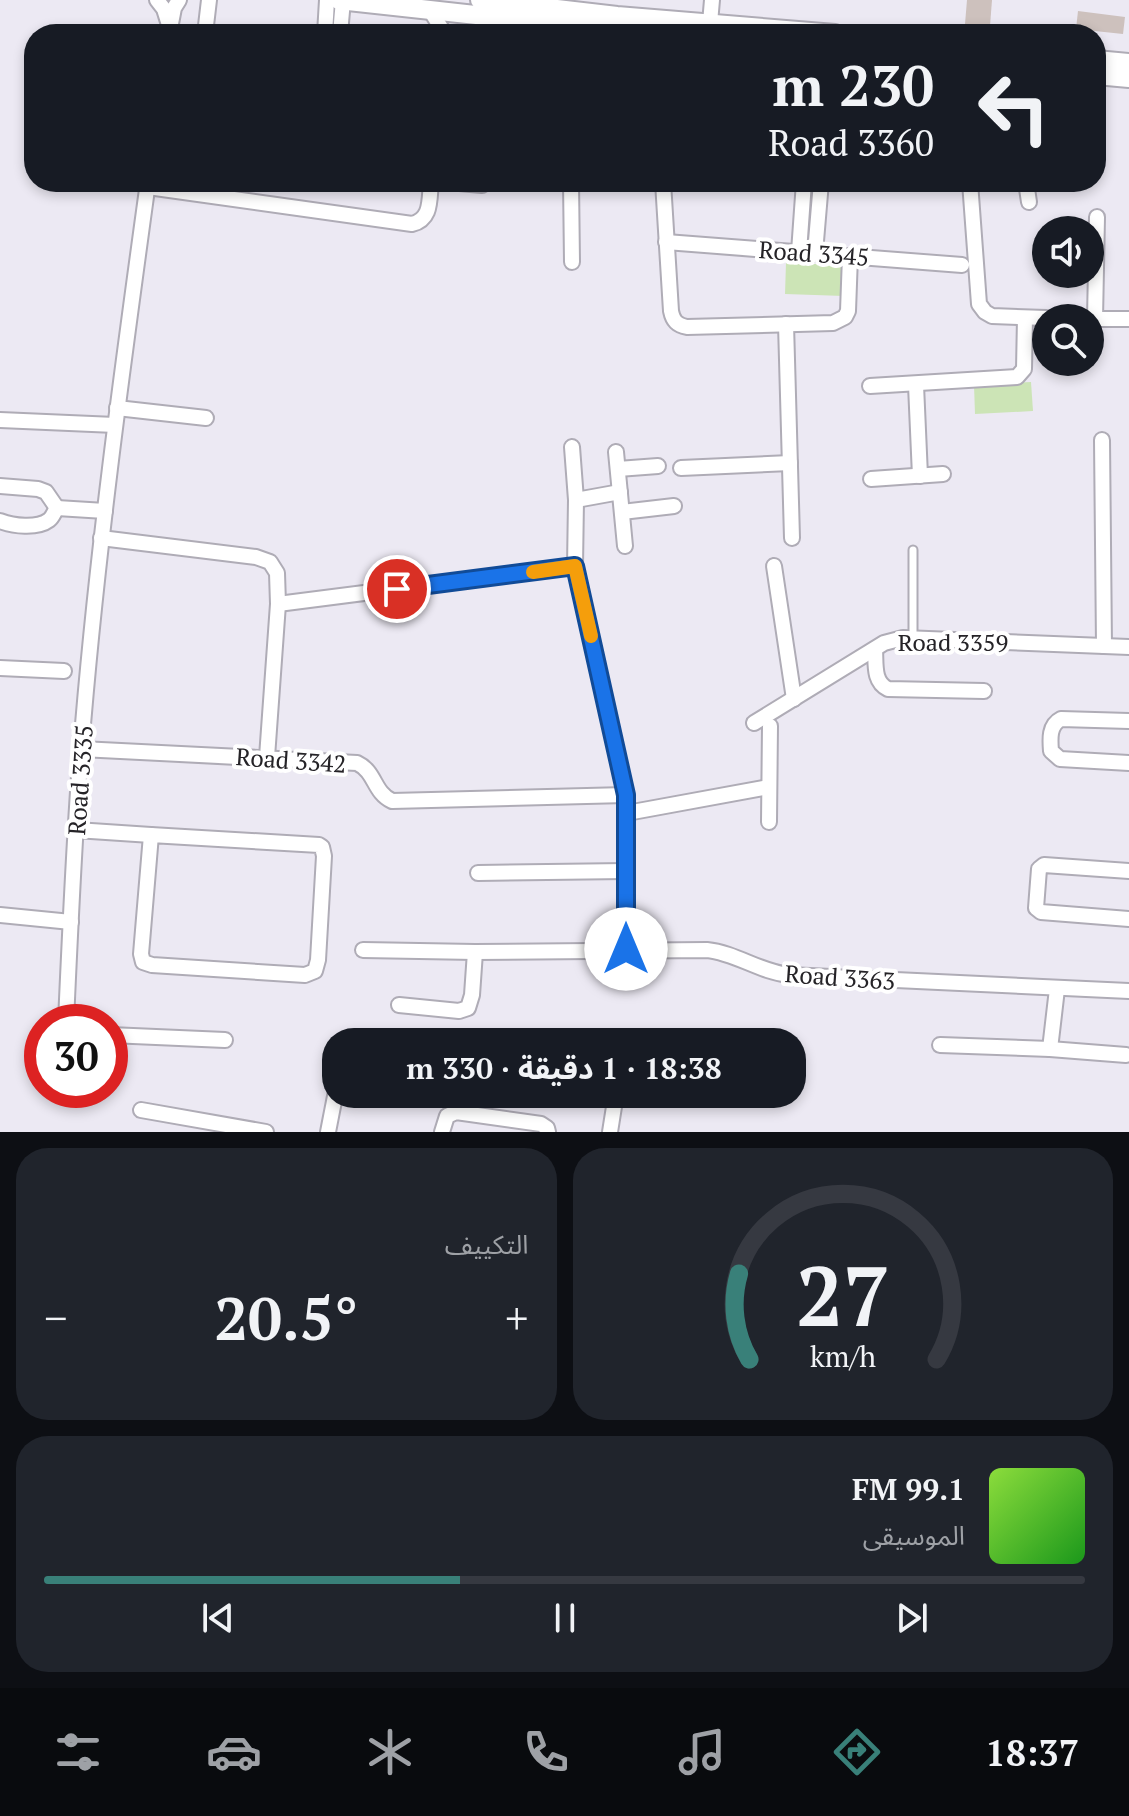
<!DOCTYPE html>
<html lang="ar">
<meta charset="utf-8">
<style>
body{margin:0;font-family:"PT Serif","Noto Sans Arabic",serif;background:#20242c;color:#f1f3f6;direction:rtl;height:100vh;display:flex;flex-direction:column;font-size:30px;white-space:nowrap}
*{box-sizing:border-box;margin:0}
p{font-size:26px;color:#9ea1a6}
.icon{flex:none;width:44px;height:44px;fill:none;stroke:currentColor;stroke-width:2;stroke-linecap:round;stroke-linejoin:round}
.map{position:relative;height:1132px;overflow:hidden;direction:ltr}
.details{display:flex;flex-direction:column;gap:16px;padding:16px;background:#0d0f14;flex:1}
.details>*{flex:none}
.banner{position:absolute;left:24px;top:24px;width:1082px;height:168px;border-radius:32px;box-shadow:0 4px 12px #0003;direction:rtl;background:#171b24;color:#f1f3f6;overflow:hidden}
.tools{position:absolute;left:1032px;top:216px;display:grid;gap:16px}
.tools a{display:grid;place-items:center;width:72px;height:72px;border-radius:50%;background:#171b24;box-shadow:0 4px 12px #0003;font-size:40px}
.speed{position:absolute;left:24px;top:1004px;display:flex;gap:16px;font-size:40px;font-weight:700;text-align:center}
.speed>*{display:grid;place-content:center;width:104px;height:104px;border-radius:50%;background:#171b24;box-shadow:0 4px 12px #0003;line-height:1}
.speed .limit{border:12px solid #d22;background:#fff;color:#111}
.pin{position:absolute;display:grid;place-items:center;width:68px;height:68px;color:#fff;margin:-34px;border:4px solid #fff;border-radius:50%;box-shadow:0 2px 8px #0007}
.me{position:absolute;width:88px;margin:-44px;rotate:0deg;stroke-linejoin:round;filter:drop-shadow(0 0 6px #0008)}
.turn{display:flex;align-items:center;gap:28px;height:168px;padding:0 40px;font-size:36px}
.turn .icon{width:104px;height:104px;stroke-width:2.5}
.turn b{display:block;font-size:56px;line-height:68px}
.big{font-size:60px;font-weight:700;line-height:1.1}
.details .widget{flex:1;display:flex;flex-direction:column;justify-content:center;gap:12px;min-width:0;padding:0 28px;border-radius:32px;background:#20242c}
.details .dial{align-items:center;gap:0}
.dial svg{height:208px;overflow:visible;fill:none;stroke:#363941;stroke-width:7;stroke-linecap:round;text-anchor:middle}
.dial text{fill:#f1f3f6;stroke:none}
.song{display:flex;align-items:center;gap:24px}
.cover{width:96px;height:96px;border-radius:12px;background:linear-gradient(135deg,hsl(90 70% 55%),hsl(120 70% 35%))}
.played{height:8px;border-radius:4px;background:linear-gradient(90deg,#398079 40%,#363941 40%)}
.keys{display:flex;justify-content:space-around;direction:ltr}
.heat{display:flex;justify-content:space-between;align-items:center;font-size:44px;direction:ltr}
.details .tiles{flex:1;display:grid;gap:16px;grid-template-columns:1fr 1fr}
.widget:last-child{grid-column:span 2}
.trip{position:absolute;left:322px;top:1028px;width:484px;height:80px;border-radius:32px;background:#171b24;box-shadow:0 4px 12px #0003;font-weight:700;line-height:80px;text-align:center;direction:rtl}
.menu{display:flex;height:128px;justify-content:space-around;align-items:center;background:#090b0e;color:#9ea1a6}
.menu .icon{width:56px;height:56px}
.menu .on{color:#398079}
.menu b{font-size:36px;color:#f1f3f6}
.map>svg:first-child{display:block}
</style>
<div class="map">
<svg width="1129" height="1132" viewBox="0 0 1129 1132">
<rect width="100%" height="100%" fill="#ece9f3"/>
<!-- green -->
<g fill="#cce4b6">
<path d="M786 263 845 265 844 296 785 294Z"/>
<path d="M1031 382 1033 411 975 414 974 385Z"/>
</g>
<!-- building -->
<g fill="#cdc1bd">
<path d="M967 0H992L990 26 965 24Z"/>
<path d="M1078 11 1125 17 1123 34 1076 29Z"/>
</g>
<g fill="none" stroke-linecap="round" stroke-linejoin="round">
<defs>
<path id="lane" d="M913 637V550"/>
<g id="street">
<path d="M157 0 164 9 169 25"/>
<path d="M430 10 445 34"/>
<path d="M710 23 712 0"/>
<path d="M169 34 174 8 179 0"/>
<path d="M205 34 209 0"/>
<path d="M325 34 327 0"/>
<path d="M340 34 343 0"/>
<path d="M448 182 482 185"/>
<path d="M571 182 572 262"/>
<path d="M663 182 671 311C673 321 677 325 687 327L833 323 845 317 848 311 850 256"/>
<path d="M970 182 979 304 985 312 992 316 1046 318"/>
<path d="M1026 182 1029 202"/>
<path d="M148 187 412 224C432 219 429 200 431 182"/>
<path d="M666 242 962 265"/>
<path d="M799 252 804 182"/>
<path d="M815 253 821 182"/>
<path d="M1090 319H1129"/>
<path d="M1095 319 1097 217"/>
<path d="M786 324 792 538"/>
<path d="M916 385 920 476"/>
<path d="M870 386 1017 377 1024 369 1025 318"/>
<path d="M117 408 206 418"/>
<path d="M0 420 115 425"/>
<path d="M1102 440 1104 646"/>
<path d="M572 447 576 500 575 566 626 795V949"/>
<path d="M616 452 625 546"/>
<path d="M681 468 790 463"/>
<path d="M618 469 658 466"/>
<path d="M871 479 943 474"/>
<path d="M0 486 38 489 46 492 57 508"/>
<path d="M576 500 620 492"/>
<path d="M57 508 105 511"/>
<path d="M622 512 674 506"/>
<path d="M0 521C13 526 37 529 49 520 53 517 54 512 57 508"/>
<path d="M101 538 256 557 270 562 277 573 278 604 267 757"/>
<path d="M774 566 794 699"/>
<path d="M278 604 575 566"/>
<path d="M875 649C876 664 873 682 888 689L984 691"/>
<path d="M0 668 64 671"/>
<path d="M1129 721 1061 719C1049 725 1050 739 1051 751L1060 759 1129 763"/>
<path d="M754 723 884 643 903 638 1129 647"/>
<path d="M81 749 357 763C376 772 373 792 392 801L626 795"/>
<path d="M627 813 769 787"/>
<path d="M769 822 770 726"/>
<path d="M76 830 151 835"/>
<path d="M151 835 319 845 322 847 324 856 318 960 315 971 305 975 152 965 143 962 141 954Z"/>
<path d="M1129 871 1044 865 1039 869 1036 908 1041 912 1129 919"/>
<path d="M478 873 626 871"/>
<path d="M0 915 71 922"/>
<path d="M363 950 475 952 707 950C736 953 760 972 789 975L1129 991"/>
<path d="M399 1005 459 1011 468 1008 472 995 475 952"/>
<path d="M66 1022C70 931 74 840 81 749 96 559 122 371 148 182"/>
<path d="M110 1035 225 1040"/>
<path d="M940 1045 1050 1049 1126 1055"/>
<path d="M1050 1049 1057 989"/>
<path d="M141 1110 266 1132"/>
<path d="M328 1132 336 1091"/>
<path d="M442 1132 447 1116 456 1112 541 1124 547 1128 548 1132"/>
<path d="M610 1132 616 1094"/>
</g>
<g id="secondary">
<path d="M339 0 649 34"/>
<path d="M480 0 617 16 835 34"/>
<path d="M1096 60 1129 63"/>
<path d="M1096 75 1129 78"/>
</g>
</defs>
<!-- lane casing -->
<use href="#lane" stroke="#afacb6" stroke-width="11"/>
<!-- street casing -->
<use href="#street" stroke="#afacb6" stroke-width="18"/>
<!-- secondary casing -->
<use href="#secondary" stroke="#afacb6" stroke-width="22"/>
<!-- lane -->
<use href="#lane" stroke="#fff" stroke-width="7"/>
<!-- street -->
<use href="#street" stroke="#fff" stroke-width="14"/>
<!-- secondary -->
<use href="#secondary" stroke="#fff" stroke-width="18"/>
</g>
<g fill="none" stroke-linecap="round" stroke-linejoin="round">
<defs>
<path id="route" d="M397 589 575 566 626 795V949"/>
</defs>
<!-- route casing -->
<use href="#route" stroke="#114b97" stroke-width="20"/>
<!-- route -->
<use href="#route" stroke="#1a73e8" stroke-width="14"/>
<!-- slow -->
<path stroke="#f59e0b" stroke-width="14" d="M533 572 575 566 591 636"/>
</g>
<g text-anchor="middle" dominant-baseline="central" stroke-width="8" stroke-linejoin="round" paint-order="stroke">
<!-- street labels -->
<g font-size="24" fill="#252327" stroke="#fff">
<text transform="translate(814 253) rotate(4)">Road 3345</text>
<text x="953" y="642">Road 3359</text>
<text transform="translate(291 760) rotate(4)">Road 3342</text>
<text transform="translate(80 780) rotate(-86)">Road 3335</text>
<text transform="translate(840 977) rotate(4)">Road 3363</text>
</g>
</g>
</svg>
<div class="tools">
<a><svg class="icon" aria-label="sound" viewBox="0 0 24 24"><path d="M4 9h4l5-4v14l-5-4H4zM17 9q2 3 0 6"/></svg></a>
<a><svg class="icon" aria-label="search" viewBox="0 0 24 24"><circle cx="10" cy="10" r="6"/><path d="M15 15l6 6"/></svg></a>
</div>
<div class="speed"><div class="limit">30</div></div>
<div class="pin" style="left:397px;top:589px;background:#d93025"><svg class="icon" aria-label="arrive" viewBox="0 0 24 24"><path d="M6 21V4h12l-3 4 3 4H6"/></svg></div>
<svg class="me" style="left:626px;top:949px" viewBox="-20 -20 40 40"><circle r="19" fill="#fff"/><path d="M0-13L10 11 0 6-10 11z" fill="#1a73e8"/></svg>
<div class="trip">18:38 · 1 دقيقة · 330 m</div>
<div class="banner">
<div class="turn"><svg class="icon" aria-label="left" viewBox="0 0 24 24"><path d="M17 20v-9H6M10 6l-5 5 5 5"/></svg><div><b>230 m</b>Road 3360</div></div>
</div>
</div>
<section class="details">
<div class="tiles">
<div class="widget dial"><svg viewBox="0 0 100 80">
<path d="M14 69A42 42 0 1 1 86 69"/>
<path d="M14 69A42 42 0 0 1 10 36" stroke="#398079"/>
<text x="50" y="56" font-size="32" font-weight="700">27</text>
<text x="50" y="72" font-size="11">km/h</text>
</svg></div>
<div class="widget"><p>التكييف</p>
<div class="heat"><a>−</a><b class="big">20.5°</b><a>+</a></div>
</div>
<div class="widget">
<div class="song"><i class="cover"></i><div><b>99.1 FM</b><p>الموسيقى</p></div></div>
<div class="played"></div>
<div class="keys"><svg class="icon" aria-label="previous" viewBox="0 0 24 24"><path d="M18 5L8 12l10 7zM5 5v14"/></svg><svg class="icon" aria-label="pause" viewBox="0 0 24 24"><path d="M8 5v14M16 5v14"/></svg><svg class="icon" aria-label="next" viewBox="0 0 24 24"><path d="M6 5l10 7-10 7zM19 5v14"/></svg></div>
</div>
</div>
</section>
<nav class="menu">
<b>18:37</b>
<svg class="icon on" aria-label="directions" viewBox="0 0 24 24"><path d="M12 3l9 9-9 9-9-9zM9 14v-3h6M13 9l2 2-2 2"/></svg>
<svg class="icon" aria-label="music" viewBox="0 0 24 24"><path d="M9 18V5l10-2v13"/><circle cx="6" cy="18" r="3"/><circle cx="16" cy="16" r="3"/></svg>
<svg class="icon" aria-label="phone" viewBox="0 0 24 24"><path d="M5 4h4l2 5-3 2q2 4 5 5l2-3 5 2v4C11 20 4 13 5 4z"/></svg>
<svg class="icon" aria-label="climate" viewBox="0 0 24 24"><path d="M12 3v18M4 7l16 10M4 17L20 7"/></svg>
<svg class="icon" aria-label="car" viewBox="0 0 24 24"><path d="M5 17H2v-5l4-1 3-4h7l3 4 3 1v5h-3M9 17h6M6 11h13"/><circle cx="7" cy="17" r="2"/><circle cx="17" cy="17" r="2"/></svg>
<svg class="icon" aria-label="filters" viewBox="0 0 24 24"><path d="M4 7h16M4 17h16"/><circle cx="9" cy="7" r="2"/><circle cx="15" cy="17" r="2"/></svg>
</nav>
